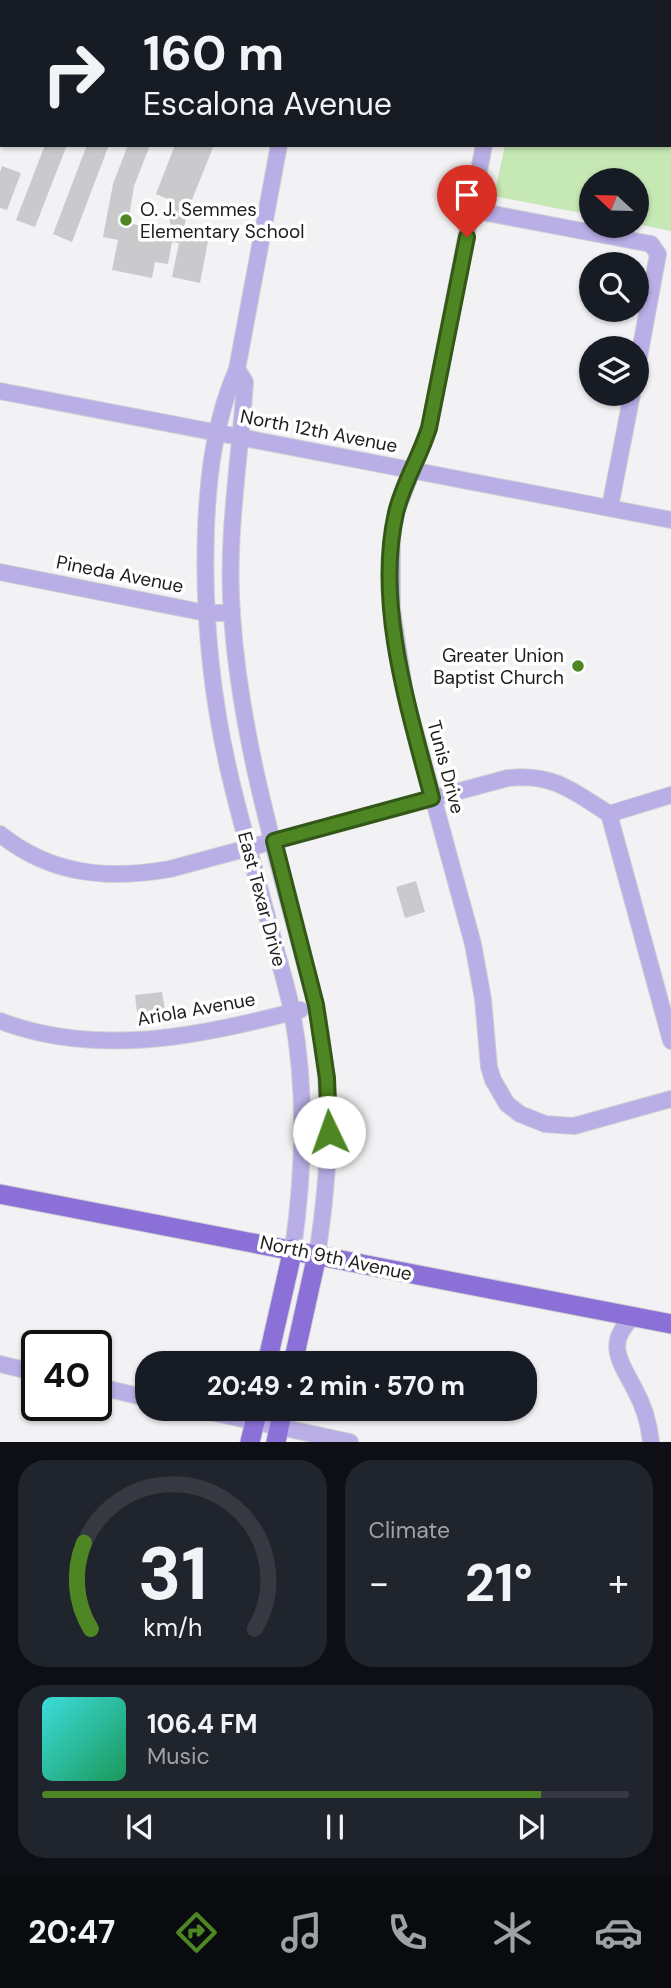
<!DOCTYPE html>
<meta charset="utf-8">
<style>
body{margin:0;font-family:"DM Sans",sans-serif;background:#20242c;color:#f1f3f6;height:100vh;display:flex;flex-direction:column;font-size:26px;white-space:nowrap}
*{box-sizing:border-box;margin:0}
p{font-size:23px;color:#9ea1a6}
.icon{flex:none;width:38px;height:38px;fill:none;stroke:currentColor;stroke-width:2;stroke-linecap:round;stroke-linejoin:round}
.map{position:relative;height:1442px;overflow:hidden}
.sheet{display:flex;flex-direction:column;gap:18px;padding:18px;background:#0d0f14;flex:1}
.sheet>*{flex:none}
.hud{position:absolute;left:0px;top:0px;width:672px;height:147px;box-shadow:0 2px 5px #0004;background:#171b24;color:#f1f3f6;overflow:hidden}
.needle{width:46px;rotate:292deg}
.controls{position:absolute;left:579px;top:168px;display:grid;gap:14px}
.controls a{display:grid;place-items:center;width:70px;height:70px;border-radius:50%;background:#171b24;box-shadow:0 2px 5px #0004;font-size:35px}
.speed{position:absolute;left:21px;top:1330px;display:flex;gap:14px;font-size:35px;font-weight:700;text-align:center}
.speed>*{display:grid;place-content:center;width:91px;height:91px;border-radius:50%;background:#171b24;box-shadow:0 2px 5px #0004;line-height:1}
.speed .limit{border:4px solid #111;border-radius:10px;background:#fff;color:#111}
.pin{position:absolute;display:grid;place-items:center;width:60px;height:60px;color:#fff;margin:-72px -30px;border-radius:50% 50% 50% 0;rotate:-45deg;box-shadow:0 0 7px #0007}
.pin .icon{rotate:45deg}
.me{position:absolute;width:77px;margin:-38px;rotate:357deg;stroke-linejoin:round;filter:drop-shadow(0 0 5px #0008)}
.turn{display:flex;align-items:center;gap:24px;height:147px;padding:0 28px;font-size:32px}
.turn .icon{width:91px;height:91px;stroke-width:2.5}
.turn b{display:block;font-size:49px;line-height:60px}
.big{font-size:52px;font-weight:700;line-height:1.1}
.sheet .card{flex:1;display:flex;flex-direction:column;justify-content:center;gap:10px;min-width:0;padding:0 24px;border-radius:28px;background:#20242c}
.sheet .dial{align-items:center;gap:0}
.dial svg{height:182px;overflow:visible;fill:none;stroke:#363941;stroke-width:7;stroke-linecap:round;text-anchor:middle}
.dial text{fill:#f1f3f6;stroke:none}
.song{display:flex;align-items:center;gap:21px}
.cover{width:84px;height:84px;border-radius:10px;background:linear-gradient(135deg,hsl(180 70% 55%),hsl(150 70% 35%))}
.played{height:7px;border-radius:4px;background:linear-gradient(90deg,#4d8622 85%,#363941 85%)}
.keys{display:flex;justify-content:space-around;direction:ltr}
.heat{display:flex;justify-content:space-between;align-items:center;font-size:38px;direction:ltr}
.sheet .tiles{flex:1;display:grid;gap:18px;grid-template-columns:1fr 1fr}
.card:last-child{grid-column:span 2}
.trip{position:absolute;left:135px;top:1351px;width:402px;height:70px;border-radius:28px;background:#171b24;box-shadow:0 2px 5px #0004;font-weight:700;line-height:70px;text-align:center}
.menu{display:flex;height:112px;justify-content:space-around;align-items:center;background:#090b0e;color:#9ea1a6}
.menu .icon{width:49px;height:49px}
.menu .current{color:#4d8622}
.menu b{font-size:32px;color:#f1f3f6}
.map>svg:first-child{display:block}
</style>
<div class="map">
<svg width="671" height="1442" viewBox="0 0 671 1442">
<rect width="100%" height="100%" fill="#f2f2f5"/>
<!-- green -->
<path fill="#c6e8b4" d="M538 0H671V231L637 224V180H592L591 215 494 196 505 145H670V2H537Z"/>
<!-- building -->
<g fill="#cac9cc">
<path d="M45 145H67L35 227 16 220Z"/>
<path d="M87 145H109L72 242 53 234Z"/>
<path d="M128 145H150L134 186 128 223 172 232 167 208 170 200 156 194 175 145H214L189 207 183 231 209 236 200 283 172 277 179 243 172 242 168 264 155 262 152 278 112 270 118 240 103 237 113 184Z"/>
<path d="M2 166 21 173 7 210 0 208V172Z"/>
<path d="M416 881 425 912 405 918 396 887Z"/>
<path d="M162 992 165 1010 137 1013 135 995Z"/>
</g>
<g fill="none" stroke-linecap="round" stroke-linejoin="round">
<defs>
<g id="minor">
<path d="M306 2 307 0"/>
<path d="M512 2V0"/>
<path d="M279 145 237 369C215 419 208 474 206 529 203 612 211 695 230 776 244 835 261 892 276 950 282 971 288 991 292 1012 307 1090 304 1171 293 1249"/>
<path d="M484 145 429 428 396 512 392 538V609L405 695 473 944 483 999 489 1067 493 1080 507 1104 520 1114 545 1124 574 1126 671 1099"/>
<path d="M472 210 651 244 658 254 637 368"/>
<path d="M237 369 245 382C240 460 226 537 232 615 241 749 283 877 316 1005 333 1095 331 1165 317 1255"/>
<path d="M0 391 671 520"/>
<path d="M610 507 632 394"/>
<path d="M0 572 206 613H232"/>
<path d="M609 814 671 795"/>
<path d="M0 834C51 875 108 880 170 869L508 778C553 773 573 791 609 814L671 1041"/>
<path d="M0 1021C98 1058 202 1036 300 1010"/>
<path d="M633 1317C604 1344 621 1362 635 1390 644 1406 649 1424 651 1442"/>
<path d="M0 1364 37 1373"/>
<path d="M96 1386 147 1398"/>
<path d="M196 1409 350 1442"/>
</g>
<g id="major">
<path d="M0 1194 671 1324"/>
<path d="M267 1363 293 1249"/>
<path d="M293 1363 317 1255"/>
<path d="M250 1442 258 1409"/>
<path d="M276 1442 283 1409"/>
</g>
</defs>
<!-- minor casing -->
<use href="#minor" stroke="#d0d0d3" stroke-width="18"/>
<!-- major casing -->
<use href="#major" stroke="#d0d0d3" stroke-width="21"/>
<!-- minor -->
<use href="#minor" stroke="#b9aee6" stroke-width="16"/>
<!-- major -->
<use href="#major" stroke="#8b71d7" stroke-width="19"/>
</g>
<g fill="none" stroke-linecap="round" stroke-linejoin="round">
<defs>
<path id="route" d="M329 1132 327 1078 316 1005 274 841 432 798C409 710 375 604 396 513 403 483 420 457 429 428L467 237"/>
</defs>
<!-- route casing -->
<use href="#route" stroke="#325716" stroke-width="18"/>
<!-- route -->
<use href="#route" stroke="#4d8622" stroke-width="12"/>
</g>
<!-- markers -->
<g fill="#4d8622" stroke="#fff" stroke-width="2.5">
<circle cx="126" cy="220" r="7"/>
<circle cx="578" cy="666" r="7"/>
</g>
<g text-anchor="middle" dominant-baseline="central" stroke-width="7" stroke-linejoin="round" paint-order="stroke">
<!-- poi labels -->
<g font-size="19" fill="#1e1d1e" stroke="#fff" text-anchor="start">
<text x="140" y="209">O. J. Semmes<tspan x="140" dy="22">Elementary School</tspan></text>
<text x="564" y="655" text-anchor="end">Greater Union<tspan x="564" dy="22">Baptist Church</tspan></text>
</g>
<!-- street labels -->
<g font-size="19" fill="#1e1d1e" stroke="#fff">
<text transform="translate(319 431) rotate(11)">North 12th Avenue</text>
<text transform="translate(120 574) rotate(11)">Pineda Avenue</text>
<text transform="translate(446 767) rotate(75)">Tunis Drive</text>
<text transform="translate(262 899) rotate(75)">East Texar Drive</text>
<text transform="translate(196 1009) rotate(-10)">Ariola Avenue</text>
<text transform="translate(336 1258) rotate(12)">North 9th Avenue</text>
</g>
</g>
</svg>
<div class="controls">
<a><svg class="needle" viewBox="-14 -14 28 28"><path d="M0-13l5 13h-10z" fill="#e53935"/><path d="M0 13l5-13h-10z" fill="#9ea1a6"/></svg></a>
<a><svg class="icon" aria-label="search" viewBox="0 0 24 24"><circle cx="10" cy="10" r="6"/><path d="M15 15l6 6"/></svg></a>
<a><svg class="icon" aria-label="layers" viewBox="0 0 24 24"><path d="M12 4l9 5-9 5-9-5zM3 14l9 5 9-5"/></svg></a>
</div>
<div class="speed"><div class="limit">40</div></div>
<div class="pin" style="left:467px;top:237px;background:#d93025"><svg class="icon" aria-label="arrive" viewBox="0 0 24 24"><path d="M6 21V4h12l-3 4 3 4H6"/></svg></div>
<svg class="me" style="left:329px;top:1132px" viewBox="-20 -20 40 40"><circle r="19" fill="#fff"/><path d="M0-13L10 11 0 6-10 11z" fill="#4d8622"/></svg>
<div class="trip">20:49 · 2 min · 570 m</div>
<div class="hud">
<div class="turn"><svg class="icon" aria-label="right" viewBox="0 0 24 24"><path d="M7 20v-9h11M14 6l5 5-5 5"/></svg><div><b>160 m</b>Escalona Avenue</div></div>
</div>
</div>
<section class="sheet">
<div class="tiles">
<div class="card dial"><svg viewBox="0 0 100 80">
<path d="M14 69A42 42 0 1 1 86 69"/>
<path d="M14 69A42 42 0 0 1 11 31" stroke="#4d8622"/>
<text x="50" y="56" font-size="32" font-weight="700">31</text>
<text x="50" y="72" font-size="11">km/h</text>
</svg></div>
<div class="card"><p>Climate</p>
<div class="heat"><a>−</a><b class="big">21°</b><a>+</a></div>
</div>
<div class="card">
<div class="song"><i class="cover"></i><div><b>106.4 FM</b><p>Music</p></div></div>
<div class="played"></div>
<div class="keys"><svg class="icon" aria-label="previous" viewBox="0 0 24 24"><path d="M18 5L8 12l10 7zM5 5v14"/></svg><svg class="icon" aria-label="pause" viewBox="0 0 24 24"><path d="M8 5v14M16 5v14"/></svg><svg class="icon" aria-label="next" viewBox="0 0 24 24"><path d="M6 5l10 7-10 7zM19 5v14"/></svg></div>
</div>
</div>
</section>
<nav class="menu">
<b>20:47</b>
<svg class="icon current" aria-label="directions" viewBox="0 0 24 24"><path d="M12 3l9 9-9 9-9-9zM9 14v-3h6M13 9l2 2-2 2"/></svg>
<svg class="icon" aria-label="music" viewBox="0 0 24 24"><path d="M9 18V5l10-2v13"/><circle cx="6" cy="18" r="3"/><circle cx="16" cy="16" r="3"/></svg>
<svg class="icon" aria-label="phone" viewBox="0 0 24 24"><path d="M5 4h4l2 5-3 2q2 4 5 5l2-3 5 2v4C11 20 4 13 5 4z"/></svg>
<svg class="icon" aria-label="climate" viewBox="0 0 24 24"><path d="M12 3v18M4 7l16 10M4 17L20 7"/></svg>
<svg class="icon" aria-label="car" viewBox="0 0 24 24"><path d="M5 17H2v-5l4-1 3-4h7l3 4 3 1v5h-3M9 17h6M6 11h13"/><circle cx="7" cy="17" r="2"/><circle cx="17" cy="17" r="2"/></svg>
</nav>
